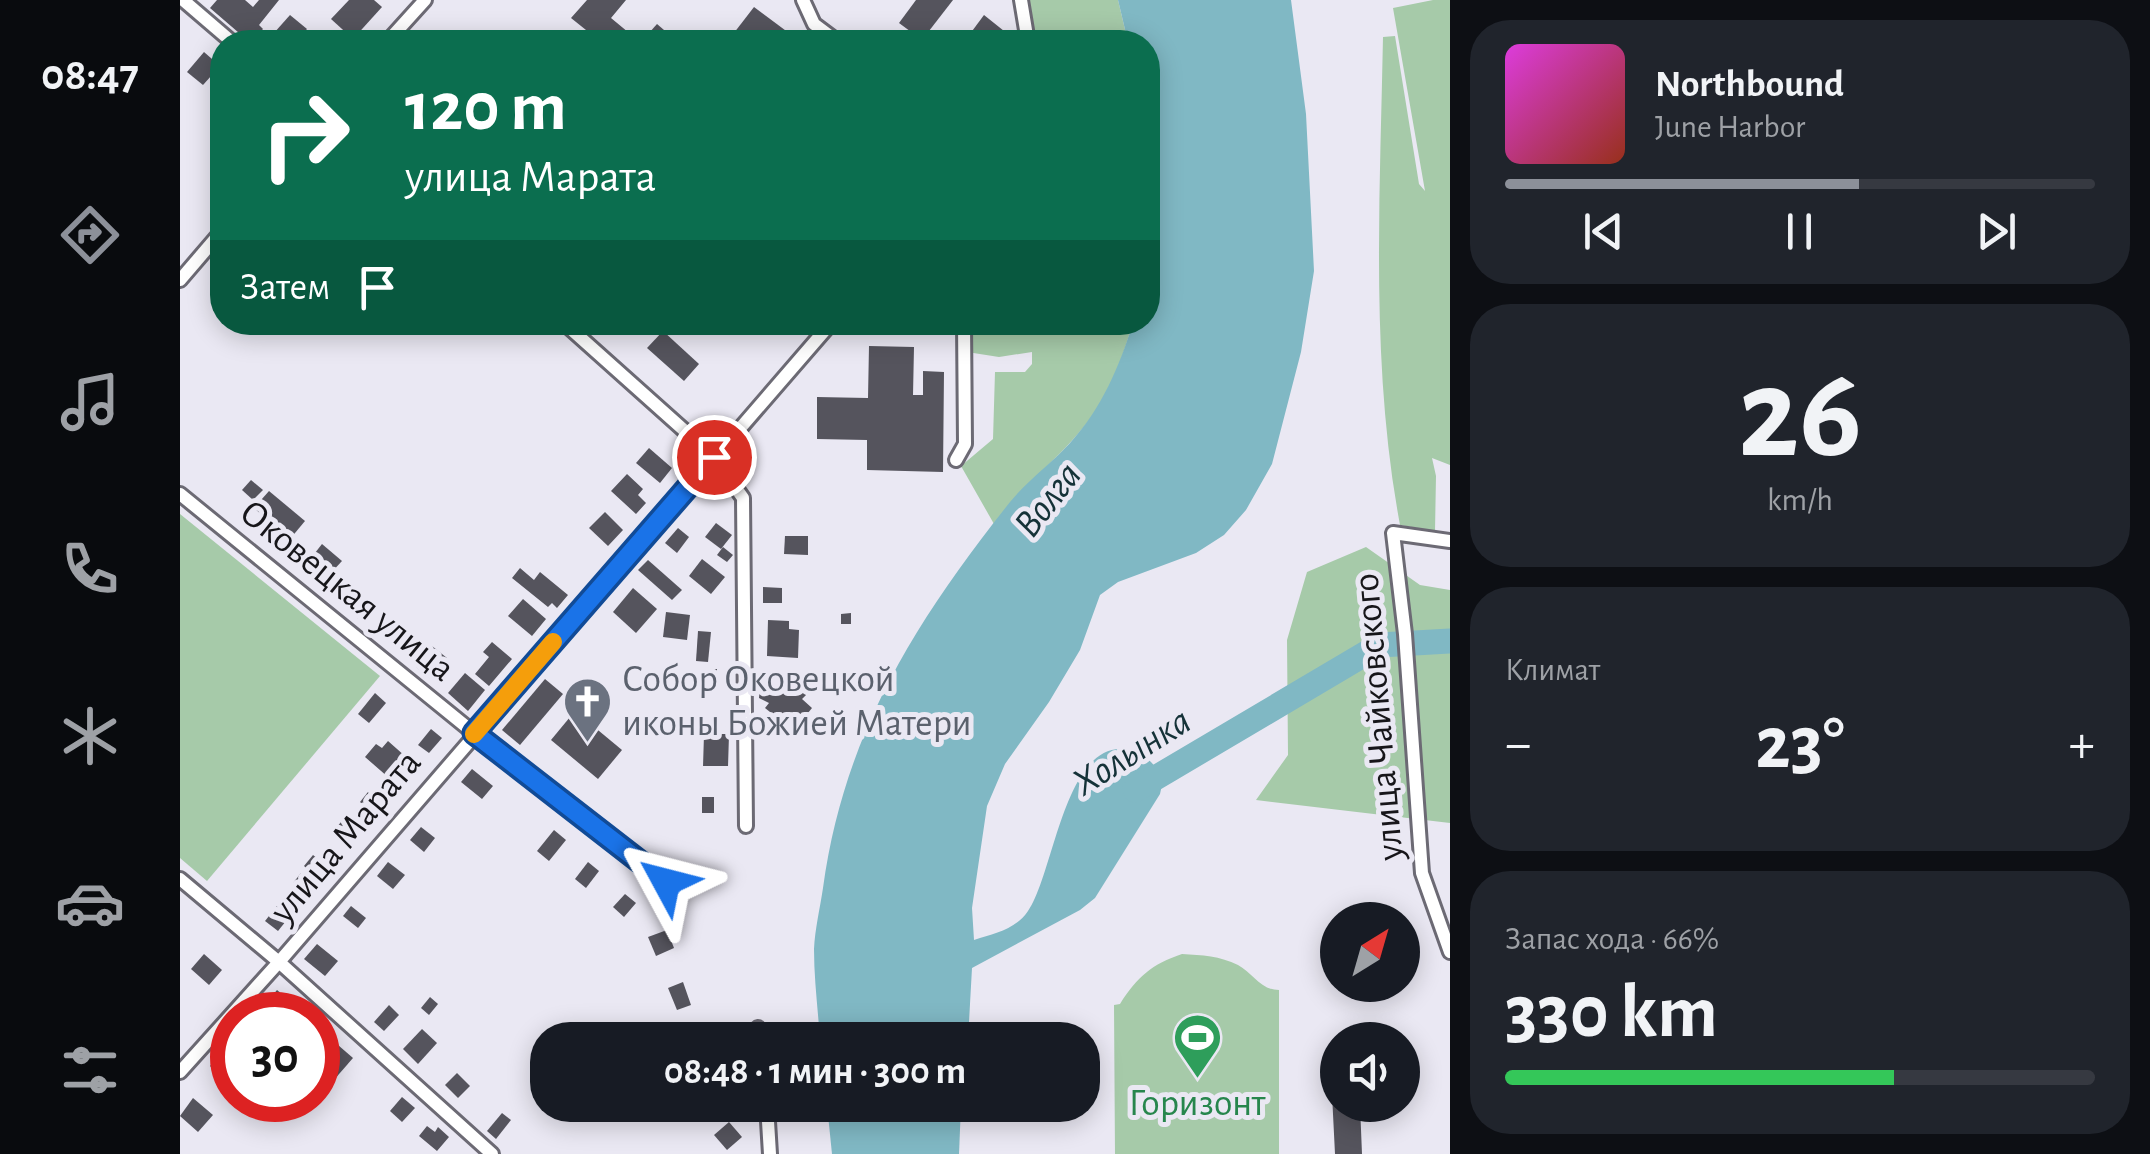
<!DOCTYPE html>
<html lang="ru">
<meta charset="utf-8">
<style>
body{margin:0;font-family:"Alegreya Sans",sans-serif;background:#20242c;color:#f1f3f6;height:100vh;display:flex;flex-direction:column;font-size:38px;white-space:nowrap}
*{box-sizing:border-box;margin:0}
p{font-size:32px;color:#9ea1a6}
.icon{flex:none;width:55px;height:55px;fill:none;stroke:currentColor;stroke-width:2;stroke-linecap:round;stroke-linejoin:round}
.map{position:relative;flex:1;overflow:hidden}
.side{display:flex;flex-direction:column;gap:20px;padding:20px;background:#0d0f14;width:700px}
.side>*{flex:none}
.hud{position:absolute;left:30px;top:30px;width:950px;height:305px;border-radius:40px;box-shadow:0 5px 25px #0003;background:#0b6e4f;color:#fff;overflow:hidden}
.needle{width:65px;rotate:37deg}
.fabs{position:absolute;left:1140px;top:902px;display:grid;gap:20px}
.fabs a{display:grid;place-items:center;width:100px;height:100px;border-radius:50%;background:#171b24;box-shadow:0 5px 25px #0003;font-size:50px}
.speed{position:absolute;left:30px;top:992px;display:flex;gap:20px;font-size:50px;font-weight:700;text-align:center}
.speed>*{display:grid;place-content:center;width:130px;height:130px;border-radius:50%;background:#171b24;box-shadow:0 5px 25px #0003;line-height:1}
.speed .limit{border:15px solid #d22;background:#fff;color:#111}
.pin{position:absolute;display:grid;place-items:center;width:85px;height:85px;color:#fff;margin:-42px;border:5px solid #fff;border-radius:50%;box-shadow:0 2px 10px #0007}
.me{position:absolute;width:110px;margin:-55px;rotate:308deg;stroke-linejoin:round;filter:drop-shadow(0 0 8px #0008)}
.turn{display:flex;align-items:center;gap:35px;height:210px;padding:0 30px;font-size:45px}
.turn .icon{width:130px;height:130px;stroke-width:2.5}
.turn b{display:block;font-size:70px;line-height:85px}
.then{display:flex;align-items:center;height:95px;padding:0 30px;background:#0003;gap:20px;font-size:38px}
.big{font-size:75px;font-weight:700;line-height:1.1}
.side .widget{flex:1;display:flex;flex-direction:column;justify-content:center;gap:15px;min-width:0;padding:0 35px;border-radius:40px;background:#20242c}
.side .dial{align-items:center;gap:0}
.dial b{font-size:130px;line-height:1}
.song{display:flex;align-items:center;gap:30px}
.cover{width:120px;height:120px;border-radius:15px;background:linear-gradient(135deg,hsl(300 70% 55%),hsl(10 70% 35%))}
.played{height:10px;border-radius:5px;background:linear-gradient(90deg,#8c9099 60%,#363941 60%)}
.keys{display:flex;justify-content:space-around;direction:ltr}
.heat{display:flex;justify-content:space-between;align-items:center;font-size:55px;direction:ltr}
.charge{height:15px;border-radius:8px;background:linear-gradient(90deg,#34c759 66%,#363941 0)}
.trip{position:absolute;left:350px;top:1022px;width:570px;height:100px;border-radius:40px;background:#171b24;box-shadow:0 5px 25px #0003;font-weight:700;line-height:100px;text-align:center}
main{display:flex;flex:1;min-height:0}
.tab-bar{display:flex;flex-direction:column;width:180px;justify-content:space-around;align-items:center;background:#090b0e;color:#9ea1a6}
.tab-bar .icon{width:70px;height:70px}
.tab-bar .on{color:#8c9099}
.tab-bar b{font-size:45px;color:#f1f3f6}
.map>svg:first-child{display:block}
</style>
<main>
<nav class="tab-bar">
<b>08:47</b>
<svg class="icon on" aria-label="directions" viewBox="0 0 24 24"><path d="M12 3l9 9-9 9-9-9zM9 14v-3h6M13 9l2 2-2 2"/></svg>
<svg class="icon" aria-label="music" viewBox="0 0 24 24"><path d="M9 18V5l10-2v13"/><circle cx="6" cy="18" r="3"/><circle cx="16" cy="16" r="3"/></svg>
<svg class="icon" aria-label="phone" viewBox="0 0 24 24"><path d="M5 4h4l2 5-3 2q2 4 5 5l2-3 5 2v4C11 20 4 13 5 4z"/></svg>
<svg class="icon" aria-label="climate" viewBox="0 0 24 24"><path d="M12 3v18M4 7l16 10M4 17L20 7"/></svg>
<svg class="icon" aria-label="car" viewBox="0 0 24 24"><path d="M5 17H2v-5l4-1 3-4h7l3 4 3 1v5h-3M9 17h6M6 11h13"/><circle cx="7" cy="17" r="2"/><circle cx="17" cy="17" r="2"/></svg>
<svg class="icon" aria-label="filters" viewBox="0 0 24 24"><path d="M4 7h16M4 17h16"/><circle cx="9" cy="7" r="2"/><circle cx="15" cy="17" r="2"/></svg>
</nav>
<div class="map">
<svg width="1270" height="1154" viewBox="0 0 1270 1154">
<rect width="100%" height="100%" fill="#eae8f3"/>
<!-- green -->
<g fill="#a6caa9">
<path d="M848 0H938L948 42H854Z"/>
<path d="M1253 0H1270V465L1252 458 1256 476 1255 531 1220 525C1190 364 1200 200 1203 37L1215 36 1239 184 1245 191 1213 8Z"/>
<path d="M787 323H953C943 354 933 388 913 415 884 455 844 484 814 524L781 466 813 439 815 372H845L852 364V352L819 357 787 352Z"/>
<path d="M0 514 200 676 27 881 0 858Z"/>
<path d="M1186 547 1240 585 1270 590V823L1076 800 1108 755 1107 640 1127 572Z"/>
<path d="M1002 954C1022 955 1040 956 1058 965 1073 973 1080 990 1099 990V1154H935L934 1005 940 1004C957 977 972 964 1002 954Z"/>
</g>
<!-- water -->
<g fill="#80b8c4">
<path d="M938 0H1111L1126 114 1134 271 1121 352 1092 464 1066 510 1044 535 1016 553 938 582 920 595 900 650 869 702 825 764 807 806 792 908 794 940C815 933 835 930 848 911 874 875 885 736 949 750 965 754 977 765 983 780L980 794 915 898 900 910 792 968 788 1040H640C638 1010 634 979 634 949 635 929 640 908 643 888 664 734 735 622 830 502 848 480 871 464 890 443 922 408 939 367 953 323L968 322V42H948Z"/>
<path d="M647 1105H781L779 1154H652Z"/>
</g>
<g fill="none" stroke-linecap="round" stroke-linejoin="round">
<!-- river -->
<path stroke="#80b8c4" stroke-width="25" d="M955 790 1200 645 1270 641"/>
</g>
<!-- building -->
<g fill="#55545d">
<path d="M37 0H65L73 7 79 0H99L79 25 83 29 73 40 69 36 66 39 30 8Z"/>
<path d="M169 0H194L202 7 173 39 151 19Z"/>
<path d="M407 0H446L431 18 460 42H421L391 18Z"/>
<path d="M736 0H773L742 40 719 23Z"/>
<path d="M574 7 621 42H547Z"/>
<path d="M110 15 127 29 116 42H86Z"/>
<path d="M804 15 824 31 815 42H784Z"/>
<path d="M477 24 498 42H461Z"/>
<path d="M24 52 40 66 23 85 7 72Z"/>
<path d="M483 331 519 364 504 381 467 348Z"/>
<path d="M689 346 734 347 733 395H743V371L764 372 763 472 687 470V440L637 439V397L688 398Z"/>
<path d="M469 448 492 468 480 483 456 463Z"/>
<path d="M447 474 463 489 458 495 466 503 456 514 431 491Z"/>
<path d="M71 480 83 490 73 500 62 490Z"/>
<path d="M89 491 125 521 110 539 74 508Z"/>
<path d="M425 512 443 530 428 546 409 528Z"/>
<path d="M536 523 552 535 541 549 525 537Z"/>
<path d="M498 528 509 537 497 553 485 543Z"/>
<path d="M605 536H628V555L604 554Z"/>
<path d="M142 544 162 561 150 574 131 558Z"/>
<path d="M543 547 553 555 547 562 537 555Z"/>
<path d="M522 559 545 577 531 594 509 576Z"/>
<path d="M468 560 502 590 492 600 458 570Z"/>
<path d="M340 568 354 580 360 572 388 595 377 608 372 603 368 607 332 578Z"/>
<path d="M170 585 198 608 185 624 157 601Z"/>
<path d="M583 587 602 588V603H583Z"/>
<path d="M453 588 477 609 456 633 433 612Z"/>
<path d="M343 599 366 619 352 636 328 616Z"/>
<path d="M486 612 510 615 507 640 483 637Z"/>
<path d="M671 613V624H661V614Z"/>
<path d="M588 620 609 621V629L619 630 618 658 587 656Z"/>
<path d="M518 631 531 632 528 662 516 661Z"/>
<path d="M230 635 241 644 229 659 218 650Z"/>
<path d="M312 642 332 659 309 686 295 674 309 657 303 652Z"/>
<path d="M252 646 267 658 251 679 236 667Z"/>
<rect x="522" y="669" width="15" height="20"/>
<path d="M285 673 305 690 288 711 268 693Z"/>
<path d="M581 674 603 675 627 694 622 699 632 708 619 724 606 713 603 716 598 712 595 716 585 708 589 703 579 698Z"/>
<path d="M365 679 383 694 340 745 322 730Z"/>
<path d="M195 693 206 703 189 723 178 714Z"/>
<path d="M395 711 442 750 418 779 371 740Z"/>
<path d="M251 729 262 738 249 753 238 745Z"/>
<path d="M524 734H549L548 766H523Z"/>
<path d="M208 741 234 764 216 784 185 757 196 744 202 748Z"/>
<path d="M292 769 313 786 302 799 281 782Z"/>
<path d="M188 792 202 803 193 813 180 802Z"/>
<rect x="522" y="797" width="12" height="16"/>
<path d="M161 822 176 834 167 845 152 833Z"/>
<path d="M241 827 255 838 244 852 230 840Z"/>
<path d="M374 830 386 840 369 861 357 851Z"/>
<path d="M133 855 148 867 139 879 124 866Z"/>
<path d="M208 862 225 875 213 889 197 876Z"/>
<path d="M408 862 419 871 406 888 395 879Z"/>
<path d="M121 873 135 885 127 895 113 883Z"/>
<path d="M445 894 456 903 444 917 433 907Z"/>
<path d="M97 906 110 916 98 931 85 921Z"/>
<path d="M171 906 186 918 178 928 163 916Z"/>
<path d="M487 930 494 948 476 956 468 937Z"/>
<path d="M137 944 158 961 145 976 124 959Z"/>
<path d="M24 954 42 970 29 985 11 969Z"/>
<path d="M503 982 511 1005 497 1010 488 988Z"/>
<path d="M97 990 114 1004 105 1015H91L82 1008Z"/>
<path d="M250 997 258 1004 249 1015 241 1008Z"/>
<path d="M209 1005 219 1015 204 1031 194 1022Z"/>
<path d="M242 1029 257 1043 238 1064 223 1049Z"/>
<path d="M158 1045 173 1058 153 1081 138 1068Z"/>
<path d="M43 1051 52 1059V1078L48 1083 30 1066Z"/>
<path d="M277 1073 290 1086 278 1098 265 1085Z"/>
<path d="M1152 1094H1158V1105H1180L1182 1154H1155Z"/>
<path d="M222 1097 235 1108 222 1122 210 1111Z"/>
<path d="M13 1098 33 1115 18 1132 0 1116Z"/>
<path d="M322 1113 331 1120 316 1139 307 1131Z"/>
<path d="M549 1122 562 1137 547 1150 534 1135Z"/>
<path d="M247 1126 255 1132 258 1127 269 1137 257 1151 239 1136Z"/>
</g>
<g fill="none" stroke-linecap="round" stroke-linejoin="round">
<defs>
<g id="minor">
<path d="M3 0 52 42"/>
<path d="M623 0 634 24 658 42"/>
<path d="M841 0 848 42"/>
<path d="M207 42 245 0"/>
<path d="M0 280 42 231"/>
<path d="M383 322 534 457 563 498 566 826"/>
<path d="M776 460 785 444 784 322"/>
<path d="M0 494 294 733 485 881"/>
<path d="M1270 541 1213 533 1225 634 1242 873 1270 952"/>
<path d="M0 879 99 962 312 1154"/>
<path d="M578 1028 579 1040"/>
<path d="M0 1072 99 962 652 322"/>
<path d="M587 1105 590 1154"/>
</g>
</defs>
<!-- minor casing -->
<use href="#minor" stroke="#6c6a74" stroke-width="18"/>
<!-- minor -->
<use href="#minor" stroke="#fff" stroke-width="12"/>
</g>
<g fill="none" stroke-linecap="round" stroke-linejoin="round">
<defs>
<path id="route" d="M486 882 294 733 534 457"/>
</defs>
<!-- route casing -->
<use href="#route" stroke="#114b97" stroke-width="25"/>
<!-- route -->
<use href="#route" stroke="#1a73e8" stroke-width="18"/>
<!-- slow -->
<path stroke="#f59e0b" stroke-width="18" d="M294 734 373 642"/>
</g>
<!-- icons -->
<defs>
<symbol id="church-pin" viewBox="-11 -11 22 30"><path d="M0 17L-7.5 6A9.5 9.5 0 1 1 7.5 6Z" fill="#6b7280" stroke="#eae8f3"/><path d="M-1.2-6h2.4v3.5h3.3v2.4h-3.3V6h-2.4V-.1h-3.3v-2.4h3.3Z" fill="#fff"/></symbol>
<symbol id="stadium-pin" viewBox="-11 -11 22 30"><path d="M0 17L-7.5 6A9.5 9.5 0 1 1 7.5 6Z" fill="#2e9e5b" stroke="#eae8f3"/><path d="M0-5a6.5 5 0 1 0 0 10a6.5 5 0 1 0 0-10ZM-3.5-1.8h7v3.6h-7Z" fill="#fff"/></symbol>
</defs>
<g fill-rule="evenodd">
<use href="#church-pin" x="380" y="674" width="55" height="75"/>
<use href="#stadium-pin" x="990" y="1010" width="55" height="75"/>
</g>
<g text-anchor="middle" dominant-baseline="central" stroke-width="10" stroke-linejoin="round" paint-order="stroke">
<!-- street labels -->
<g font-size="38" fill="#17161a" stroke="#eae8f3">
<text transform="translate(167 591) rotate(39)">Оковецкая улица</text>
<text transform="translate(1199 717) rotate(-95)">улица Чайковского</text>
<text transform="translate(166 837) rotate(-50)">улица Марата</text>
</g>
<!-- worship labels -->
<g font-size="38" fill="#5b616d" stroke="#eae8f3" text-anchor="start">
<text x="442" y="680">Собор Оковецкой<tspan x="442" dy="44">иконы Божией Матери</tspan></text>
</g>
<!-- leisure labels -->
<g font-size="38" fill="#27864d" stroke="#eae8f3">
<text x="1017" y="1104">Горизонт</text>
</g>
<!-- water labels -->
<g font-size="40" font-style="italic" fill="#153238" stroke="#eae8f3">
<text transform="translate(868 500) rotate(-52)">Волга</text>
<text transform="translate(952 752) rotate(-32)">Холынка</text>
</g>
</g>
</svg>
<div class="fabs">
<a><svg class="needle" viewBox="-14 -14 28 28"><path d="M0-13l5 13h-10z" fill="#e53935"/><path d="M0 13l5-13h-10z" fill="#9ea1a6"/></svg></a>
<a><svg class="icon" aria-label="sound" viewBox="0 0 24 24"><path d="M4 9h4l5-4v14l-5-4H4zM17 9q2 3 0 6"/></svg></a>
</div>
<div class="speed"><div class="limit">30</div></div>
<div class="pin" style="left:534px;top:457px;background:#d93025"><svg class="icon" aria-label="arrive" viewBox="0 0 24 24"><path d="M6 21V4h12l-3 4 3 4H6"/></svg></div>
<svg class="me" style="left:486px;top:882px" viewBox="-20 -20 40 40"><path d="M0-17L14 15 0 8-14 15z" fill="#1a73e8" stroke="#fff" stroke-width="4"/></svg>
<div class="trip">08:48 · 1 мин · 300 m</div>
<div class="hud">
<div class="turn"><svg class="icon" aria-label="right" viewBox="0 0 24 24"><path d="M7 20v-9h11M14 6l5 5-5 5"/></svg><div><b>120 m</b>улица Марата</div></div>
<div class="then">Затем<svg class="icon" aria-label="arrive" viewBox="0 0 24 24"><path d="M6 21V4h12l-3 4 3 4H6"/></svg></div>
</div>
</div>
<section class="side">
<div class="widget">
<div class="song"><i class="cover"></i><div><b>Northbound</b><p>June Harbor</p></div></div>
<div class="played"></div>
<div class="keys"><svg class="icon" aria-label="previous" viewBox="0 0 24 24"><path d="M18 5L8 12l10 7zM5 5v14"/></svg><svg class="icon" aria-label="pause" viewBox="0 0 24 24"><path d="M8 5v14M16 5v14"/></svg><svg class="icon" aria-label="next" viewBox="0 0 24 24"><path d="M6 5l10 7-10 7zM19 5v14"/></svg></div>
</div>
<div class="widget dial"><b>26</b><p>km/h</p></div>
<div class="widget"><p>Климат</p>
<div class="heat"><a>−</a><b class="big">23°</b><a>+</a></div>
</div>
<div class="widget"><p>Запас хода · 66%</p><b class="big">330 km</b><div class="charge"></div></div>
</section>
</main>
